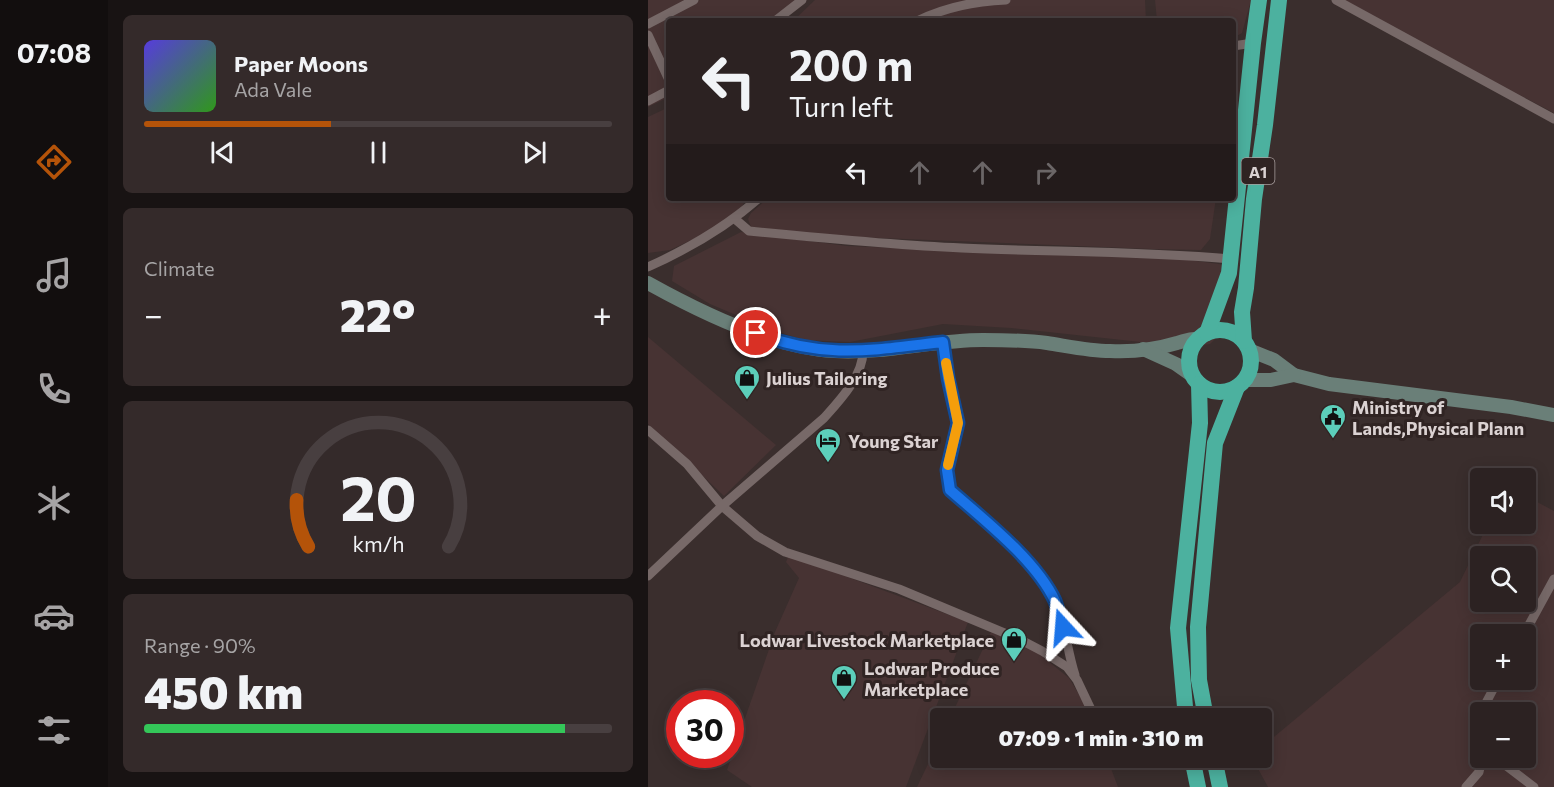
<!DOCTYPE html>
<meta charset="utf-8">
<style>
body{margin:0;font-family:Commissioner,sans-serif;background:#342a2a;color:#f1f3f6;height:100vh;display:flex;flex-direction:column;font-size:22px;white-space:nowrap}
*{box-sizing:border-box;margin:0}
p{font-size:20px;color:#a6a4a5}
.icon{flex:none;width:33px;height:33px;fill:none;stroke:currentColor;stroke-width:2;stroke-linecap:round;stroke-linejoin:round}
.map{position:relative;flex:1;overflow:hidden}
.sheet{display:flex;flex-direction:column;gap:15px;padding:15px;background:#181313;width:540px}
.sheet>*{flex:none}
.guide{position:absolute;left:18px;top:18px;width:570px;height:183px;border-radius:6px;box-shadow:0 3px 15px #0003,0 0 0 2px #483f40;background:#2c2222;color:#f1f3f6;overflow:hidden}
.fabs{position:absolute;left:822px;top:468px;display:grid;gap:12px}
.fabs a{display:grid;place-items:center;width:66px;height:66px;border-radius:6px;background:#2c2222;box-shadow:0 3px 15px #0003,0 0 0 2px #483f40;font-size:30px}
.speed{position:absolute;left:18px;top:690px;display:flex;gap:12px;font-size:30px;font-weight:700;text-align:center}
.speed>*{display:grid;place-content:center;width:78px;height:78px;border-radius:50%;background:#2c2222;box-shadow:0 3px 15px #0003,0 0 0 2px #483f40;line-height:1}
.speed .limit{border:9px solid #d22;background:#fff;color:#111}
.pin{position:absolute;display:grid;place-items:center;width:51px;height:51px;color:#fff;margin:-26px;border:3px solid #fff;border-radius:50%;box-shadow:0 2px 6px #0007}
.me{position:absolute;width:66px;margin:-33px;rotate:341deg;stroke-linejoin:round;filter:drop-shadow(0 0 4px #0008)}
.turn{display:flex;align-items:center;gap:21px;height:126px;padding:0 24px;font-size:27px}
.turn .icon{width:78px;height:78px;stroke-width:2.5}
.turn b{display:block;font-size:42px;line-height:51px}
.lanes{display:flex;align-items:center;height:57px;padding:0 24px;background:#0003;justify-content:center;gap:30px;direction:ltr}
.lanes .off{opacity:.35}
.big{font-size:45px;font-weight:800;line-height:1.1}
.sheet .tile{flex:1;display:flex;flex-direction:column;justify-content:center;gap:9px;min-width:0;padding:0 21px;border-radius:9px;background:#342a2a}
.sheet .dial{align-items:center;gap:0}
.dial svg{height:156px;overflow:visible;fill:none;stroke:#483f40;stroke-width:7;stroke-linecap:round;text-anchor:middle}
.dial text{fill:#f1f3f6;stroke:none}
.song{display:flex;align-items:center;gap:18px}
.cover{width:72px;height:72px;border-radius:9px;background:linear-gradient(135deg,hsl(250 70% 55%),hsl(110 70% 35%))}
.played{height:6px;border-radius:3px;background:linear-gradient(90deg,#b45309 40%,#483f40 40%)}
.keys{display:flex;justify-content:space-around;direction:ltr}
.heat{display:flex;justify-content:space-between;align-items:center;font-size:33px;direction:ltr}
.charge{height:9px;border-radius:4px;background:linear-gradient(90deg,#34c759 90%,#483f40 0)}
.trip{position:absolute;left:282px;top:708px;width:342px;height:60px;border-radius:6px;background:#2c2222;box-shadow:0 3px 15px #0003,0 0 0 2px #483f40;font-weight:800;line-height:60px;text-align:center}
main{display:flex;flex:1;min-height:0}
.tabs{display:flex;flex-direction:column;width:108px;justify-content:space-around;align-items:center;background:#120e0e;color:#a6a4a5}
.tabs .icon{width:42px;height:42px}
.tabs .on{color:#b45309}
.tabs b{font-size:27px;color:#f1f3f6}
.map>svg:first-child{display:block}
</style>
<main>
<nav class="tabs">
<b>07:08</b>
<svg class="icon on" aria-label="directions" viewBox="0 0 24 24"><path d="M12 3l9 9-9 9-9-9zM9 14v-3h6M13 9l2 2-2 2"/></svg>
<svg class="icon" aria-label="music" viewBox="0 0 24 24"><path d="M9 18V5l10-2v13"/><circle cx="6" cy="18" r="3"/><circle cx="16" cy="16" r="3"/></svg>
<svg class="icon" aria-label="phone" viewBox="0 0 24 24"><path d="M5 4h4l2 5-3 2q2 4 5 5l2-3 5 2v4C11 20 4 13 5 4z"/></svg>
<svg class="icon" aria-label="climate" viewBox="0 0 24 24"><path d="M12 3v18M4 7l16 10M4 17L20 7"/></svg>
<svg class="icon" aria-label="car" viewBox="0 0 24 24"><path d="M5 17H2v-5l4-1 3-4h7l3 4 3 1v5h-3M9 17h6M6 11h13"/><circle cx="7" cy="17" r="2"/><circle cx="17" cy="17" r="2"/></svg>
<svg class="icon" aria-label="filters" viewBox="0 0 24 24"><path d="M4 7h16M4 17h16"/><circle cx="9" cy="7" r="2"/><circle cx="15" cy="17" r="2"/></svg>
</nav>
<section class="sheet">
<div class="tile">
<div class="song"><i class="cover"></i><div><b>Paper Moons</b><p>Ada Vale</p></div></div>
<div class="played"></div>
<div class="keys"><svg class="icon" aria-label="previous" viewBox="0 0 24 24"><path d="M18 5L8 12l10 7zM5 5v14"/></svg><svg class="icon" aria-label="pause" viewBox="0 0 24 24"><path d="M8 5v14M16 5v14"/></svg><svg class="icon" aria-label="next" viewBox="0 0 24 24"><path d="M6 5l10 7-10 7zM19 5v14"/></svg></div>
</div>
<div class="tile"><p>Climate</p>
<div class="heat"><a>−</a><b class="big">22°</b><a>+</a></div>
</div>
<div class="tile dial"><svg viewBox="0 0 100 80">
<path d="M14 69A42 42 0 1 1 86 69"/>
<path d="M14 69A42 42 0 0 1 8 45" stroke="#b45309"/>
<text x="50" y="56" font-size="32" font-weight="700">20</text>
<text x="50" y="72" font-size="11">km/h</text>
</svg></div>
<div class="tile"><p>Range · 90%</p><b class="big">450 km</b><div class="charge"></div></div>
</section>
<div class="map">
<svg width="906" height="787" viewBox="0 0 906 787">
<rect width="100%" height="100%" fill="#3a2e2d"/>
<!-- built -->
<g fill="#473333" fill-rule="evenodd">
<path d="M0 0H37L0 21Z"/>
<path d="M52 0H147L126 21H21V97L0 107V25Z"/>
<path d="M167 0H497L498 21H145Z"/>
<path d="M507 0H603L594 33 585 38V21H509Z"/>
<path d="M694 0H906V113L860 89Z"/>
<path d="M21 107V198H98L94 207 63 231 22 250 0 253V117Z"/>
<path d="M120 198H568L562 239 553 250 504 249 182 236 103 227 100 219 103 213Z"/>
<path d="M93 232 199 246 534 259 578 265 569 337 562 344 539 347 363 328 295 324 202 342 156 340 124 330 62 304 24 281 26 266Z"/>
<path d="M0 337 128 445 76 496 0 424Z"/>
<path d="M878 496 906 511V787H620L608 765 614 758 621 741 812 582 840 524H878ZM832 556H878V602H832ZM832 634H878V680H832ZM832 712H878V758H832Z"/>
<path d="M141 555 320 622 258 787H104L79 770 127 632 151 578 138 562Z"/>
<path d="M343 632 385 649 421 678 445 718H302Z"/>
<path d="M292 739V758H459L470 787H269Z"/>
</g>
<g fill="none" stroke-linecap="round" stroke-linejoin="round">
<!-- street -->
<g stroke="#776968" stroke-width="9">
<path d="M688 0 906 119"/>
<path d="M127 21 154 0"/>
<path d="M269 21C296 8 328 1 358 0"/>
<path d="M0 24 46 0"/>
<path d="M0 35 21 80"/>
<path d="M585 46 605 43"/>
<path d="M0 101 21 90"/>
<path d="M87 219 101 231C172 238 243 245 314 248 404 252 493 251 583 259"/>
<path d="M0 267C40 249 78 227 111 198"/>
<path d="M295 342 300 378 310 423 299 470 302 490C338 521 384 556 406 600 417 621 419 651 427 675"/>
<path d="M0 430 39 464 74 506 109 536 137 552 251 589 373 640 394 651 419 667 429 680 447 718"/>
<path d="M0 576 74 506 176 418C192 400 215 376 215 351"/>
<path d="M876 634 906 579"/>
<path d="M832 746 830 718 850 680"/>
<path d="M848 758 886 787"/>
<path d="M818 787 831 772 834 758"/>
</g>
<!-- secondary -->
<g stroke="#6a7f78" stroke-width="14">
<path d="M0 283C52 312 126 348 186 351 236 354 285 340 335 340 356 340 378 340 399 343 419 346 441 351 462 351 483 352 509 349 529 343 537 341 542 338 551 339"/>
<path d="M495 349 528 364 545 376"/>
<path d="M601 350 626 360 646 375 681 384 863 407 906 415"/>
<path d="M597 380H623L646 375"/>
</g>
<!-- highway -->
<g stroke="#4cb19f" stroke-width="16">
<circle cx="572" cy="361" r="31"/>
<path d="M559 333 581 273 605 43 611 0"/>
<path d="M596 341 594 312 598 288 606 199 617 125 631 0"/>
<path d="M538 718 530 628 552 423 551 384"/>
<path d="M558 718 551 680 550 627 567 443 589 387"/>
<path d="M544 758 550 787"/>
<path d="M566 758 572 787"/>
</g>
</g>
<g fill="none" stroke-linecap="round" stroke-linejoin="round">
<defs>
<path id="route" d="M108 333C177 360 224 350 295 342L300 378 310 423 299 470 302 490C335 519 388 560 407 601 410 609 412 619 415 627"/>
</defs>
<!-- route casing -->
<use href="#route" stroke="#114b97" stroke-width="15"/>
<!-- route -->
<use href="#route" stroke="#1a73e8" stroke-width="10"/>
<!-- slow -->
<path stroke="#f59e0b" stroke-width="10" d="M298 363 310 423 300 465"/>
</g>
<!-- icons -->
<defs>
<symbol id="shop-pin" viewBox="-11 -11 22 30"><path d="M0 17L-7.5 6A9.5 9.5 0 1 1 7.5 6Z" fill="#5cceba" stroke="#302423"/><path d="M-5-2.5h2.3a2.7 3.5 0 0 1 5.4 0H5L5.5 6h-11ZM-1.5-2.5h3a1.5 2.3 0 0 0-3 0Z" fill="#111"/></symbol>
<symbol id="civic-pin" viewBox="-11 -11 22 30"><path d="M0 17L-7.5 6A9.5 9.5 0 1 1 7.5 6Z" fill="#5cceba" stroke="#302423"/><path d="M-.6-6.5H3V-4.5H.6V-3L4-1V1h2V6H-6V1h2V-1L-.6-3ZM-1.2 2.5V6h2.4V2.5Z" fill="#111"/></symbol>
<symbol id="hotel-pin" viewBox="-11 -11 22 30"><path d="M0 17L-7.5 6A9.5 9.5 0 1 1 7.5 6Z" fill="#5cceba" stroke="#302423"/><path d="M-6-4.5h1.5V1H6V5H4.5V3h-9V5H-6ZM-4 0a1.8 1.8 0 1 1 3.6 0ZM.5 0V-2.5h3Q6-2.5 6 0Z" fill="#111"/></symbol>
</defs>
<g fill-rule="evenodd">
<use href="#shop-pin" x="84" y="363" width="30" height="40"/>
<use href="#civic-pin" x="670" y="402" width="30" height="40"/>
<use href="#hotel-pin" x="165" y="426" width="30" height="40"/>
<use href="#shop-pin" x="351" y="625" width="30" height="40"/>
<use href="#shop-pin" x="181" y="663" width="30" height="40"/>
</g>
<g text-anchor="middle" dominant-baseline="central" stroke-width="6" stroke-linejoin="round" paint-order="stroke">
<!-- shield labels -->
<rect fill="#302423" stroke="#a89e9e" stroke-width="1.5" x="593.5" y="158" width="33" height="26" rx="4.5"/>
<g font-size="16" font-weight="bold" fill="#dbd2d2">
<text x="610" y="171">A1</text>
</g>
<!-- poi labels -->
<g font-size="18" font-weight="bold" fill="#dbd2d2" stroke="#302423" text-anchor="start">
<text x="118" y="378">Julius Tailoring</text>
<text x="704" y="407">Ministry of<tspan x="704" dy="21">Lands,Physical Plann</tspan></text>
<text x="200" y="441">Young Star</text>
<text x="346" y="640" text-anchor="end">Lodwar Livestock Marketplace</text>
<text x="216" y="668">Lodwar Produce<tspan x="216" dy="21">Marketplace</tspan></text>
</g>
</g>
</svg>
<div class="fabs">
<a><svg class="icon" aria-label="sound" viewBox="0 0 24 24"><path d="M4 9h4l5-4v14l-5-4H4zM17 9q2 3 0 6"/></svg></a>
<a><svg class="icon" aria-label="search" viewBox="0 0 24 24"><circle cx="10" cy="10" r="6"/><path d="M15 15l6 6"/></svg></a>
<a>+</a>
<a>−</a>
</div>
<div class="speed"><div class="limit">30</div></div>
<div class="pin" style="left:108px;top:333px;background:#d93025"><svg class="icon" aria-label="arrive" viewBox="0 0 24 24"><path d="M6 21V4h12l-3 4 3 4H6"/></svg></div>
<svg class="me" style="left:415px;top:627px" viewBox="-20 -20 40 40"><path d="M0-17L14 15 0 8-14 15z" fill="#1a73e8" stroke="#fff" stroke-width="4"/></svg>
<div class="trip">07:09 · 1 min · 310 m</div>
<div class="guide">
<div class="turn"><svg class="icon" aria-label="left" viewBox="0 0 24 24"><path d="M17 20v-9H6M10 6l-5 5 5 5"/></svg><div><b>200 m</b>Turn left</div></div>
<div class="lanes"><svg class="icon" aria-label="left" viewBox="0 0 24 24"><path d="M17 20v-9H6M10 6l-5 5 5 5"/></svg><svg class="icon off" aria-label="ahead" viewBox="0 0 24 24"><path d="M12 20V5M6 11l6-6 6 6"/></svg><svg class="icon off" aria-label="ahead" viewBox="0 0 24 24"><path d="M12 20V5M6 11l6-6 6 6"/></svg><svg class="icon off" aria-label="right" viewBox="0 0 24 24"><path d="M7 20v-9h11M14 6l5 5-5 5"/></svg></div>
</div>
</div>
</main>
